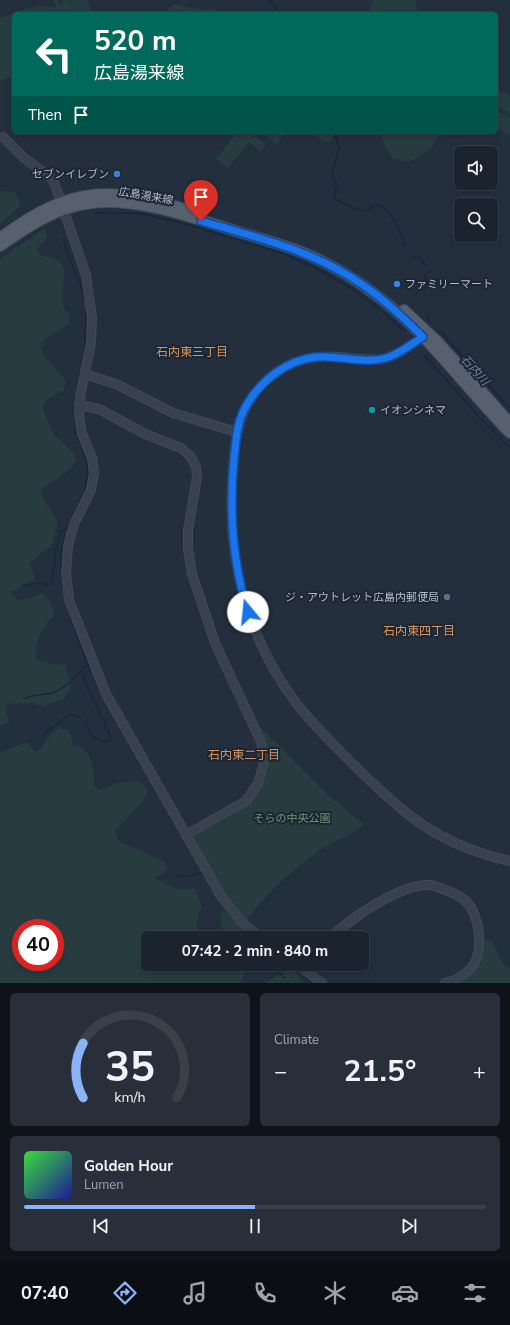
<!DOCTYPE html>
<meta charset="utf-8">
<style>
body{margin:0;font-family:"Nunito Sans","Noto Sans JP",sans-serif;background:#282f3a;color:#f1f3f6;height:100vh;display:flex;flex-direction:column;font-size:15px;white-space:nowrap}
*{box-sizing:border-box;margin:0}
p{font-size:13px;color:#a0a4aa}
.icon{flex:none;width:22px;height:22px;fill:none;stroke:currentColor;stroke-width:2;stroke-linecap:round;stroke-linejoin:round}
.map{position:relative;height:983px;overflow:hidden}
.drawer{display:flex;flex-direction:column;gap:10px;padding:10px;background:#0f1319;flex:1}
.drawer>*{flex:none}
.top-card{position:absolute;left:12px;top:12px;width:486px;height:122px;border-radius:6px;box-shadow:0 2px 6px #0003,0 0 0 1px #39404a;background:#00695c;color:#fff;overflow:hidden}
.fabs{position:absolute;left:454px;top:146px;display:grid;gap:8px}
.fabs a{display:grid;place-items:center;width:44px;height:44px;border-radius:6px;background:#1b232e;box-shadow:0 2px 6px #0003,0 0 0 1px #39404a;font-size:20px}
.speed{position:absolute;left:12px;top:919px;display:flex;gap:8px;font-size:20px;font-weight:700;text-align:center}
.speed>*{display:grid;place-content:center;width:52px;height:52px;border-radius:50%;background:#1b232e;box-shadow:0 2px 6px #0003,0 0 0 1px #39404a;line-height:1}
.speed .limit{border:6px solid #d22;background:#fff;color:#111}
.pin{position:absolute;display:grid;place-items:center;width:34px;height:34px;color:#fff;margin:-41px -17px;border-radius:50% 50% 50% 0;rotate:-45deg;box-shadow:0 0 4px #0007}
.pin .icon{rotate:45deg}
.me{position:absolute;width:44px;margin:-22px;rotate:343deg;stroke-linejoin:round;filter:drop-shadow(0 0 3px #0008)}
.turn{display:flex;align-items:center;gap:14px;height:84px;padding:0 16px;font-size:18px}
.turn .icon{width:52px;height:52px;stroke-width:2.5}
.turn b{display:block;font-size:28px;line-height:34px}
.then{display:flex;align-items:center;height:38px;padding:0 16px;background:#0003;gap:8px;font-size:15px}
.big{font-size:30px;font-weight:700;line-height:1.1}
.drawer .widget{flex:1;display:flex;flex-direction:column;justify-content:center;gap:6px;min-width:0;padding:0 14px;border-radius:6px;background:#282f3a}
.drawer .dial{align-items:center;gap:0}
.dial svg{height:104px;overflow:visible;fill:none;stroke:#39404a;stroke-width:7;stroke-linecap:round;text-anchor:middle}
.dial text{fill:#f1f3f6;stroke:none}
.song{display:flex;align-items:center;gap:12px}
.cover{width:48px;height:48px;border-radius:6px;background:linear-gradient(135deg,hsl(120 70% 55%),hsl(240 70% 35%))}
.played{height:4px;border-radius:2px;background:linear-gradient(90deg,#8ab4f8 50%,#39404a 50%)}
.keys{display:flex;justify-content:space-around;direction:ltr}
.heat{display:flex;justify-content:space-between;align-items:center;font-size:22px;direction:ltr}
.drawer .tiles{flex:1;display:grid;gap:10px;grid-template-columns:1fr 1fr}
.widget:last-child{grid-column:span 2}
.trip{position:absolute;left:141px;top:931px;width:228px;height:40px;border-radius:6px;background:#1b232e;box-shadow:0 2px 6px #0003,0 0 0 1px #39404a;font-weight:700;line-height:40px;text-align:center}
.menu{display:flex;height:64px;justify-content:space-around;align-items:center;background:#0b0e12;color:#a0a4aa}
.menu .icon{width:28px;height:28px}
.menu .current{color:#8ab4f8}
.menu b{font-size:18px;color:#f1f3f6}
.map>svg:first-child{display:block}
</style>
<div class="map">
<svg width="510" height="983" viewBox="0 0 510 983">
<rect width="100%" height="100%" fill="#242f3e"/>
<!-- green -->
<g fill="#263c3f" fill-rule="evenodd">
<path d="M53 0H58L61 6 63 5 61 1 68 0 73 8 70 0H77L82 9 78 0H87L93 14H14V69L11 77 0 81V18C13 13 29 7 44 6 48 6 51 8 56 7Z"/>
<path d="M373 0H415L419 14H370Z"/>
<path d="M174 4C183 4 188 9 196 9 205 10 212 8 221 11L222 14H163Z"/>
<path d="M496 89 510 96V113L496 106Z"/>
<path d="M496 111 510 118V135L496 128Z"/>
<path d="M229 132H251L266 144 260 151 249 142 227 168 216 159 234 136Z"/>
<path d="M262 132H285L276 144Z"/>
<path d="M308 132H333L332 141 325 142Z"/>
<path d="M380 132H440L431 149 409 162 393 159 385 146Z"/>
<path d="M0 191 15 192 21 205 0 224Z"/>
<path d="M45 228 47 238 37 249 41 256C80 261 57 283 63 306 64 309 68 313 70 316L68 324 45 339 40 346 45 357 66 381 64 390 46 400 42 408 54 435 74 453 76 461C68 475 52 479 41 490L45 502 57 520V527L51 547 42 552 30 563 35 579 27 582 12 592 11 595 18 600 32 598 42 593 49 599 55 615C44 623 32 645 37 659L49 663 66 665 71 688 64 699 43 706 31 703 8 704 5 709 9 722 0 726V259Z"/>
<path d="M59 727 69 731 74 747H80C94 757 94 771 94 786L101 790 120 782 137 781 148 789 144 799 115 831 119 842C135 847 149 856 165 862L167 868 164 873 154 878 176 889H195L202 907C195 920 193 929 206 938H148V964H246L248 967 240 983H0V753L26 742 36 752C45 747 47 735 59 727ZM21 928H55V962H21Z"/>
<path d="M260 727 334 801H337L353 816 364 824C358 832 330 843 319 851 291 870 268 893 246 920L224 893 194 840 195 836C228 817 274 799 268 753 267 744 263 735 260 727Z"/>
<path d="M224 910 251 938H227L222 932 220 912Z"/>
<path d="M484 940 492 941 503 964 510 969V983H460C476 974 486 958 484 940Z"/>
<path d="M284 971 298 973 301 983H266Z"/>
</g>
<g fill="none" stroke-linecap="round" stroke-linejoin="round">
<!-- stream -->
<g stroke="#17263c" stroke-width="1.5">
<path d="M269 0 279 11"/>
<path d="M334 132 339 148 332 175 337 185 334 196 335 199 360 211 367 210 377 205C389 206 403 236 404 246"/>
<path d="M94 213H138L186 224 284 254 316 268 354 290 382 311 402 329"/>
<path d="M63 239 72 266 82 287 86 308 85 348 75 398 74 413 76 433 86 459 88 472 85 490 66 530"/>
<path d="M412 256 421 259 426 266"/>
<path d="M424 289 426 275"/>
<path d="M427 315 430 322"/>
<path d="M440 331 510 409"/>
<path d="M425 356 480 418 510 448"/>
<path d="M65 534C52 586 72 622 90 670 81 675 84 681 88 689"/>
<path d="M27 585 41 583 48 585 52 583 56 549 61 531 67 529"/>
<path d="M73 679 88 665"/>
<path d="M24 698C47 691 49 699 70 682"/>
<path d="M86 720 87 723"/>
<path d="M88 727 92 736 104 742 110 740V735L90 693"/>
<path d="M43 735 70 714 81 718"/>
<path d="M178 876H191L201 872"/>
<path d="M271 964 285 978"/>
<path d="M286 964 313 983"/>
<path d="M288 982V983"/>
</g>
<defs>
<g id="tertiary">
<path d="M3 137 23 157 51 178 55 185 86 275 92 318 91 343 80 397 79 415 82 434 92 458 94 473 91 490 74 524 68 546 66 574 69 600 106 694 221 896 241 921 260 938"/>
<path d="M427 334C413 343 399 356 382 359 368 361 353 358 339 357 309 354 280 364 260 387 235 415 234 448 232 484 227 562 249 641 297 704 314 726 334 745 354 765 404 815 439 845 510 861"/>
<path d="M85 374 116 384 173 413 237 432"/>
<path d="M79 405 99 409 145 434 181 448 191 457 196 467 197 477 188 530V549L192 574 215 643 261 742 264 763 258 784 246 801 186 835"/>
<path d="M330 938C350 919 401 883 430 885 436 886 442 889 448 891 468 898 474 908 478 928 483 957 474 975 445 983"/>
<path d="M296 964 322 983"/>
</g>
<g id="primary">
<path d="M0 238C74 183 110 186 195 212"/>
<path d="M0 246C29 226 56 207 92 203 136 197 194 218 236 231 261 239 287 245 311 256 336 267 359 281 380 298 430 336 466 389 510 433"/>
<path d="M404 310 438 342 510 423"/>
</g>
</defs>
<!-- tertiary casing -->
<use href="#tertiary" stroke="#414a57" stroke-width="10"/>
<!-- primary casing -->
<use href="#primary" stroke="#414a57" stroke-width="12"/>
<!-- tertiary -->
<use href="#tertiary" stroke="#38414e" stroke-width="8"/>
<!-- primary -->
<use href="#primary" stroke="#56606e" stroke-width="10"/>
</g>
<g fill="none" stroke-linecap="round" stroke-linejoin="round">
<defs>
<path id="route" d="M201 221C256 237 315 251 363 285 385 300 404 318 423 337 411 344 400 354 386 358 360 365 332 352 305 359 278 366 255 387 243 412 236 427 236 443 234 459 229 512 232 561 248 612"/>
</defs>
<!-- route casing -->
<use href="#route" stroke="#114b97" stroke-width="10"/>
<!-- route -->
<use href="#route" stroke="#1a73e8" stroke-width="7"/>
</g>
<!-- markers -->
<g fill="#3f7fe0" stroke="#1d2633" stroke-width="1.5">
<circle cx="117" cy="174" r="4"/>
<circle cx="397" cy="284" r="4"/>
</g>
<circle fill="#0f9aa8" stroke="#1d2633" stroke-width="1.5" cx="372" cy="410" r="4"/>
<circle fill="#5c6f8a" stroke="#1d2633" stroke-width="1.5" cx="447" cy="597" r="4"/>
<g text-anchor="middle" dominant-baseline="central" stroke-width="4" stroke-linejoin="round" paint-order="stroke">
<!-- poi labels -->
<g font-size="11" fill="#b4bcc9" stroke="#1d2633" text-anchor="end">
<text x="109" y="174">セブンイレブン</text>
<text x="405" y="284" text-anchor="start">ファミリーマート</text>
<text x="380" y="410" text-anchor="start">イオンシネマ</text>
<text x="439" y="597">ジ・アウトレット広島内郵便局</text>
</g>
<!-- street labels -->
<g font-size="11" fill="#b4bcc9" stroke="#1d2633">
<text transform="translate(146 196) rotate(10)">広島湯来線</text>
</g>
<!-- park labels -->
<g font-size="11" fill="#6b9a76" stroke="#1d2633">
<text x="292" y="818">そらの中央公園</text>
</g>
<!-- neighbourhood labels -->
<g font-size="12" fill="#d59563" stroke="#1d2633">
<text x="192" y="352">石内東三丁目</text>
<text x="419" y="631">石内東四丁目</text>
<text x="244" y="755">石内東二丁目</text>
</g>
<!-- water labels -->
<g font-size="12" font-style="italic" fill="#6d86a8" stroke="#1d2633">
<text transform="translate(475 370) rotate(48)">石内川</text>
</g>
</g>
</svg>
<div class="fabs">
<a><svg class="icon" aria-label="sound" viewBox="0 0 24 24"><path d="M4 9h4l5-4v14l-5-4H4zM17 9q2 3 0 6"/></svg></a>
<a><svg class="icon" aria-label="search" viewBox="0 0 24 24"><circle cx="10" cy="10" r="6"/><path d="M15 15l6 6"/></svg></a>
</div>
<div class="speed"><div class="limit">40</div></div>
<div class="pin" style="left:201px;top:221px;background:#d93025"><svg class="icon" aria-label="arrive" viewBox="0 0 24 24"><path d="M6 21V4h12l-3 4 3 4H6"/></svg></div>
<svg class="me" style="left:248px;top:612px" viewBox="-20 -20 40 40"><circle r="19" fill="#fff"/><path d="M0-13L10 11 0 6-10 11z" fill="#1a73e8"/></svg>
<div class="trip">07:42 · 2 min · 840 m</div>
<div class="top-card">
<div class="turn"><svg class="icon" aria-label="left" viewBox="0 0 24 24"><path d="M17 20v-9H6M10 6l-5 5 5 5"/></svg><div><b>520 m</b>広島湯来線</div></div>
<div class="then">Then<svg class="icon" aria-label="arrive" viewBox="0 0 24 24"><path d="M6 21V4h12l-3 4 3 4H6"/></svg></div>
</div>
</div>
<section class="drawer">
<div class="tiles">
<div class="widget dial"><svg viewBox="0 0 100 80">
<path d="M14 69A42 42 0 1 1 86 69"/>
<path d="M14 69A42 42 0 0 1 14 27" stroke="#8ab4f8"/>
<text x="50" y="56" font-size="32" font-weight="700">35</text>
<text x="50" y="72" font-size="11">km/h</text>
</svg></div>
<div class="widget"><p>Climate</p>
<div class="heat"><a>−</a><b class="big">21.5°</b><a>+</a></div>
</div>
<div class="widget">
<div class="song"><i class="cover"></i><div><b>Golden Hour</b><p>Lumen</p></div></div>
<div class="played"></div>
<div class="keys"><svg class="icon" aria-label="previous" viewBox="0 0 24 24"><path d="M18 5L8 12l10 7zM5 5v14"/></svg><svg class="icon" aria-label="pause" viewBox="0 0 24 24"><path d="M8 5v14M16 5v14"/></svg><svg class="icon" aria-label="next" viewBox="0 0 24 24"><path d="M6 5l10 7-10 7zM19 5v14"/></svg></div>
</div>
</div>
</section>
<nav class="menu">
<b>07:40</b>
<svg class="icon current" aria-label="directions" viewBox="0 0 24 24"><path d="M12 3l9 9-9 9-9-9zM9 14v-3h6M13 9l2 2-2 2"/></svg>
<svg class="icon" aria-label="music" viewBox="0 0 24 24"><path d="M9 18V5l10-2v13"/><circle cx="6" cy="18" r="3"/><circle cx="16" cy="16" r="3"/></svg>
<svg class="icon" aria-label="phone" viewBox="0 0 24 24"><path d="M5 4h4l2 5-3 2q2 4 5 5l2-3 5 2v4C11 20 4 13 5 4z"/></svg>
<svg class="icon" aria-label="climate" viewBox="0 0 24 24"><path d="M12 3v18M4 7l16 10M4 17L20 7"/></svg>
<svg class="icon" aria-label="car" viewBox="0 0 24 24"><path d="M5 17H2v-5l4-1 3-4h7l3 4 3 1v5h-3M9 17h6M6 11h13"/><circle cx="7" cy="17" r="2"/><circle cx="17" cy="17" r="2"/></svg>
<svg class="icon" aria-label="filters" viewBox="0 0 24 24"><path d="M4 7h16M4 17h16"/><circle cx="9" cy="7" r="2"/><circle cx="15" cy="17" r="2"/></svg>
</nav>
